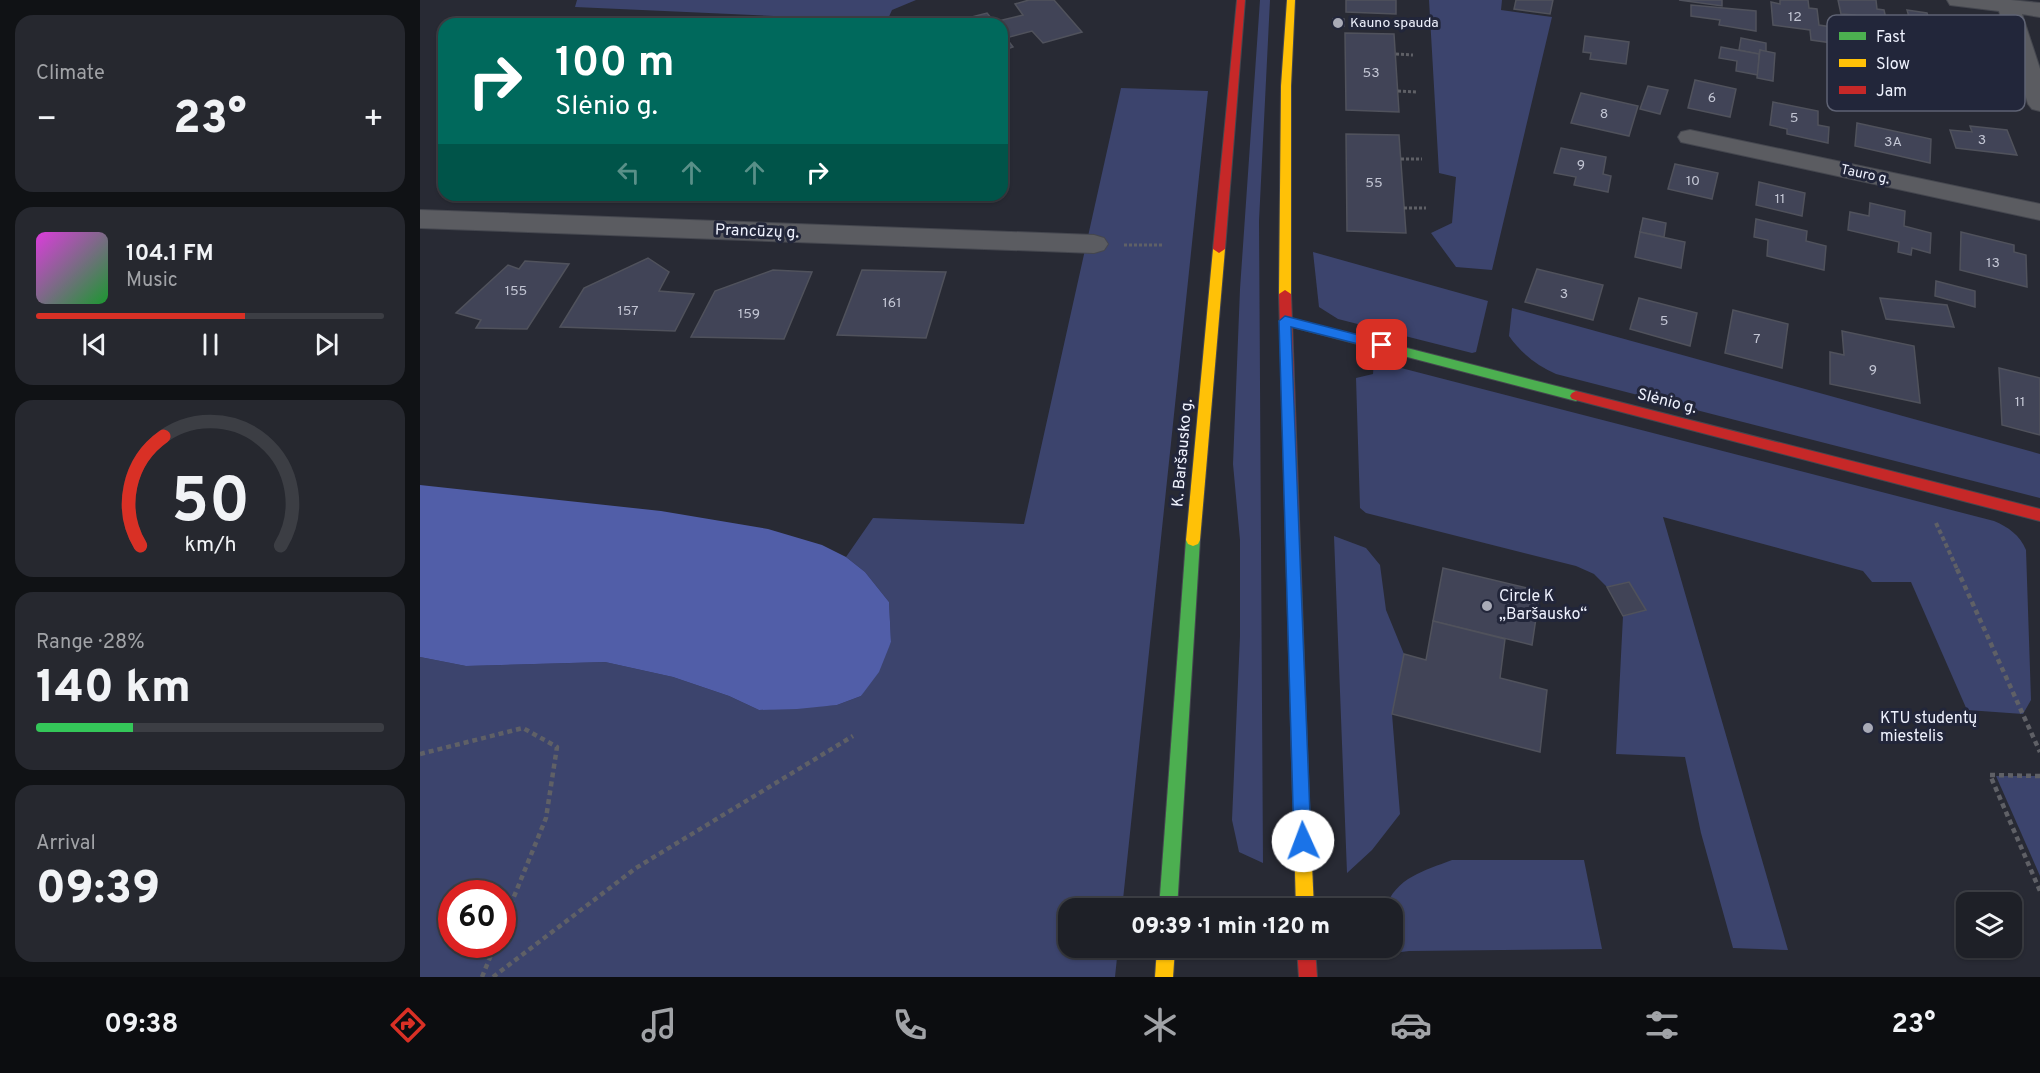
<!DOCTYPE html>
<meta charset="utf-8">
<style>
body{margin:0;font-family:Overpass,sans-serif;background:#26282f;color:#f1f3f6;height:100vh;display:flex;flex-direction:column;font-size:22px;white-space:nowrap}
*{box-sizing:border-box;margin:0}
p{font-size:20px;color:#a1a3a7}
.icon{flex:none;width:33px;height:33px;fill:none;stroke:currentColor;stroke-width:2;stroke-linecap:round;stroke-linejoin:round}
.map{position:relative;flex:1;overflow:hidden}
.drawer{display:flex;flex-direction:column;gap:15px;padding:15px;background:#101215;width:420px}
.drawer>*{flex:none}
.guide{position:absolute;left:18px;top:18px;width:570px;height:183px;border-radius:18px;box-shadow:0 2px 4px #0004,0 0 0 2px #3c3e44;background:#00695c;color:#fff;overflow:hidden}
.buttons{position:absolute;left:1536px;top:892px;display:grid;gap:12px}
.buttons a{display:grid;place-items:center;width:66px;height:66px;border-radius:12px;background:#1e2027;box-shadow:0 2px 4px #0004,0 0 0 2px #3c3e44;font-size:30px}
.speed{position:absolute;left:18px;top:880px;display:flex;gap:12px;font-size:30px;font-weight:700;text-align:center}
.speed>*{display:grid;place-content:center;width:78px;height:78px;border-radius:50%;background:#1e2027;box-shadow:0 2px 4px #0004,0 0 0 2px #3c3e44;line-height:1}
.speed .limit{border:9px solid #d22;background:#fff;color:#111}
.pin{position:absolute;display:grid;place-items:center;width:51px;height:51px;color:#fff;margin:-26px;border-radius:12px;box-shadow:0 3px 9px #0006}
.me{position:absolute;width:66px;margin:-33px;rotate:358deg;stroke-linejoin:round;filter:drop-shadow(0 0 4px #0008)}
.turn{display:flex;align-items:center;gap:21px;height:126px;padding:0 18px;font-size:27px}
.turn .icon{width:78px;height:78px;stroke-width:2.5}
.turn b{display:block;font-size:42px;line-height:51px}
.lanes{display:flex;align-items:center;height:57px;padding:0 18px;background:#0003;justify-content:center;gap:30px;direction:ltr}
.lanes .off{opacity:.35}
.big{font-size:45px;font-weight:800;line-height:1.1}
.drawer .tile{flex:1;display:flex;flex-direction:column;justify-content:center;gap:9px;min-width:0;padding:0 21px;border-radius:18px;background:#26282f}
.drawer .dial{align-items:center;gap:0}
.dial svg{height:156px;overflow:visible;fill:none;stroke:#3c3e44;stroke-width:7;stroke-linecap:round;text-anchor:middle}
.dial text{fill:#f1f3f6;stroke:none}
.song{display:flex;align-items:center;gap:18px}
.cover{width:72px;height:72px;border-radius:9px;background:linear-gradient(135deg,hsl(300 70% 55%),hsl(130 70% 35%))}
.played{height:6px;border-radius:3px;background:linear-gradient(90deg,#d93025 60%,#3c3e44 60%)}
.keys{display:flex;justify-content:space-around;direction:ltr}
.heat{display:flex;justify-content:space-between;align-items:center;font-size:33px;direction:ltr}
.charge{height:9px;border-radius:4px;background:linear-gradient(90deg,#34c759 28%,#3c3e44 0)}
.trip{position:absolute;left:638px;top:898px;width:345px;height:60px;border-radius:18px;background:#1e2027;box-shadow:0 2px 4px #0004,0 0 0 2px #3c3e44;font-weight:800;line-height:60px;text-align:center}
.tab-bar{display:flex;height:96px;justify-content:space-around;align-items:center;background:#0c0d10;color:#a1a3a7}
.tab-bar .icon{width:42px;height:42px}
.tab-bar .on{color:#d93025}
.tab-bar b{font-size:27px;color:#f1f3f6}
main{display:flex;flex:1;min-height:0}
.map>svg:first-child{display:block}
</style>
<main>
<section class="drawer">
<div class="tile"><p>Climate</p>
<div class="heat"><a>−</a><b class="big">23°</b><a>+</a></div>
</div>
<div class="tile">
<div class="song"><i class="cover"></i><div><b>104.1 FM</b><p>Music</p></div></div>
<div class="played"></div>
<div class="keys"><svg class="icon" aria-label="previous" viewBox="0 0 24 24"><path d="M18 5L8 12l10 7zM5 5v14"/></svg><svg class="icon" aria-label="pause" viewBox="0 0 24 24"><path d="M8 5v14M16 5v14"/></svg><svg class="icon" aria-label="next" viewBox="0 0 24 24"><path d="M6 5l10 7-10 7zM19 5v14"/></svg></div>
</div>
<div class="tile dial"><svg viewBox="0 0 100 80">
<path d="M14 69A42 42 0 1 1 86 69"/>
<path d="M14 69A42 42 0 0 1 26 13" stroke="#d93025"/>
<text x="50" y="56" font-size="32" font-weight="700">50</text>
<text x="50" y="72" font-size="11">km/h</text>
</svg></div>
<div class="tile"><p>Range · 28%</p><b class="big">140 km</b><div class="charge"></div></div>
<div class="tile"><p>Arrival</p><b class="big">09:39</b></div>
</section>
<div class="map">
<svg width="1620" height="977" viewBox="0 0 1620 977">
<rect width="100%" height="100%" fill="#282a34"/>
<!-- green -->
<g fill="#3c446d" fill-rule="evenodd">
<path d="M157 0H496L472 10 467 21 155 7Z"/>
<path d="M840 0H850L839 221 843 863 819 852 812 820 820 636V540L813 464 820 289Z"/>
<path d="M1009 0H1082L1081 10 1132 17 1072 270 1036 267 1011 233 1032 223 1036 177 1019 173Z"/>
<path d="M701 88 788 91 702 909H648V948H698L695 977H0V657L46 666 185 662 253 677 309 696 339 710 417 705 441 696 471 642 469 602 445 572 426 557 453 518 604 524ZM32 894H82V945H32Z"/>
<path d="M893 252 1068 301 1056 352 1052 353 918 319 899 307Z"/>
<path d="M1092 308 1620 454V498L1136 374C1117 366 1101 353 1089 336Z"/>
<path d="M954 361 1574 521C1588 527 1600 535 1606 550L1611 700 1603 714 1547 710 1491 582H1452L1443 571 1243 517 1368 950 1313 948 1281 833 1265 757 1196 754 1203 616 1225 610 1209 582 1187 587 1174 574 1156 566 946 513 940 508 936 378 953 374Z"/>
<path d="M914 536 946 548 960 565 966 610 984 654 972 714 980 814 952 850 927 873Z"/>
<path d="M1576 776H1620V876Z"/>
<path d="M1032 860H1164L1182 949 989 951 950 956 953 948H972V909H965C976 877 1004 871 1032 860Z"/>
</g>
<!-- water -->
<path fill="#515ea8" d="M0 485 241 511 348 529 402 545 426 557 445 572 469 602 471 642 459 672 441 696 417 705 377 709 339 710 309 696 253 677 185 662 46 666 0 657Z"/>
<!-- building -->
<g fill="#414457" stroke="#50525c" stroke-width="1.5">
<path d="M609 0H634L662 32 623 43 612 31 586 38 582 32V24L574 22 603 15 595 4Z"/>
<path d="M926 0H976V14L926 12Z"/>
<path d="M1096 0H1133L1130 14 1094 9Z"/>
<path d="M1259 0H1302V6Z"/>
<path d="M1360 0H1388L1389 8 1397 9 1399 25 1418 28 1420 44 1391 40 1390 30 1353 25 1351 2 1360 4Z"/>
<path d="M1418 0H1456L1457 9 1464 10 1467 23 1436 19 1435 15 1421 14Z"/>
<path d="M1271 5 1336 11V31L1299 25 1300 20 1271 16Z"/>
<path d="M1487 10 1507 13 1511 26 1491 24Z"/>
<path d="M567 13 576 24 532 22Z"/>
<rect x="913" y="19" width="11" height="7"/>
<path d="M473 20H502L501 24H471Z"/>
<path d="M582 32 586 38 593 47 582 51Z"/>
<path d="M925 33 974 34 979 112 926 110Z"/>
<path d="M1165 36 1209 42 1206 64 1170 59 1171 53 1163 52Z"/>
<path d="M1321 38 1346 43V52L1340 50 1339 54 1319 50Z"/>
<path d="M1301 47 1339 54 1338 75 1316 71 1317 61 1299 58Z"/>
<path d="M1340 50 1355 53 1353 81 1337 78Z"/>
<path d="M1275 80 1316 89 1310 117 1268 108Z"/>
<path d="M1228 86 1248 90 1240 114 1220 109Z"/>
<path d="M1161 93 1218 106 1209 136 1151 123Z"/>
<path d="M1353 102 1398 111V125L1409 127 1408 143 1367 134V129L1350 125Z"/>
<path d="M1437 123 1511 139 1510 163 1435 146Z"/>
<path d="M1550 126 1587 130 1597 155 1536 148 1530 130 1552 132Z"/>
<path d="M926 134 979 135 986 233 927 231Z"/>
<path d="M1141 148 1186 157 1183 174 1191 176 1188 192 1154 185 1156 177 1134 173Z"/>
<path d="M1255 164 1298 173 1292 199 1248 189Z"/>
<path d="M1339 182 1385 193 1382 216 1336 205Z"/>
<path d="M1450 203 1485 211 1484 226 1511 233 1510 253 1492 248 1491 255 1478 252 1479 242 1428 230 1430 212 1449 216Z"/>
<path d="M1223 218 1246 223 1244 237 1220 232Z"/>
<path d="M1336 219 1387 231 1386 241 1406 246 1404 270 1347 256 1348 240 1334 237Z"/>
<path d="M1220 232 1265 242 1261 268 1215 257Z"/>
<path d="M1541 232 1594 245V252L1606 255 1607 287 1540 270Z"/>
<path d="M228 258 249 272 239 291 274 294 255 331 140 327 164 288Z"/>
<path d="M105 261 149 264 107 329 56 328 61 320 36 313 88 265 99 269Z"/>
<path d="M1117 269 1183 285 1173 320 1105 302Z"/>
<path d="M353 270 392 272 364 339 271 337 295 291Z"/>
<path d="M442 270 526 272 506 338 417 335Z"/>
<path d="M1516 281 1555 291V307L1515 296Z"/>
<path d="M1219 298 1277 313 1270 346 1210 329Z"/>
<path d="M1460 298 1527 305 1534 327 1466 319Z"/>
<path d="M1313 310 1368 324 1362 368 1305 353Z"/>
<path d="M1422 331 1494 346 1500 403 1410 384V352L1424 355Z"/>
<path d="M1579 368 1620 378V435L1582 425Z"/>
<path d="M1023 568 1120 591 1112 645 1013 621Z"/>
<path d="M1209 582 1226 610 1203 616 1187 587Z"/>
<path d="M1013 621 1085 639 1080 678 1127 690 1120 752 972 714 984 654 1006 660Z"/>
</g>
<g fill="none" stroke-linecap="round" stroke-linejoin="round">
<defs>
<g id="street">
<path d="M1527 0H1591L1620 3V17L1602 14 1620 69V111L1612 109 1608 104 1579 11 1530 5Z"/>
<path d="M1270 130 1620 204V220L1261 142 1258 137 1261 132Z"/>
<path d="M0 210 674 235 684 238 688 244 684 250 674 253 0 228Z"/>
</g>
<g id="fast">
<path d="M865 317 1156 391 1162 396 1156 401 861 324 859 321Z"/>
<path d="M773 534 778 536 780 540 757 909H739L766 540 768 536Z"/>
</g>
<g id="slow">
<path d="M867 0H875L871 86V294L865 298 859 294 861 86Z"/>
<path d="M799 245 805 249 780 540 778 544 773 546 768 544 766 540 793 249Z"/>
<path d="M881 792 887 794 889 800 894 909H876L873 800 875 794Z"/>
<path d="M737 948H755L753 977H735Z"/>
</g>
<g id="jam">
<path d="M817 0H825L805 249 799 253 793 249Z"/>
<path d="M865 290 871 294 889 800 887 806 881 808 875 806 873 800 859 294Z"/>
<path d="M1156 391 1620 509V521L1152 399 1150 396 1152 393Z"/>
<path d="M877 948H895L897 977H879Z"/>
</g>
</defs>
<!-- street casing -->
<use href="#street" stroke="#45474f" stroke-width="2"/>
<!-- fast casing -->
<use href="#fast" stroke="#45474f" stroke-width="2"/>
<!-- slow casing -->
<use href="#slow" stroke="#45474f" stroke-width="2"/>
<!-- jam casing -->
<use href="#jam" stroke="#45474f" stroke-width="2"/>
<!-- path-far2 -->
<g stroke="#5f6066" stroke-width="3" stroke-dasharray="3 2" stroke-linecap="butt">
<path d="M976 54 993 55"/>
<path d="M978 91 996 92"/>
<path d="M981 159H1002"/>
<path d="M984 208H1006"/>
<path d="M704 245H743"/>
</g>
<!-- path-far1 -->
<path stroke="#5f6066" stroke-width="4" stroke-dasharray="4.5 3" stroke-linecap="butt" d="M1516 523 1538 571"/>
<!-- path -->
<g stroke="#5f6066" stroke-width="4.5" stroke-dasharray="5 4" stroke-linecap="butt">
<path d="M1537 569 1620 752"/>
<path d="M0 754 103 728 137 747 126 818 82 926"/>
<path d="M1620 776 1570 775 1620 891"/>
<path d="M62 977 75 945"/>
<path d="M73 977 216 868 433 736"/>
</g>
<!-- street -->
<use href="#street" fill="#5b5c61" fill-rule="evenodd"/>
<!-- fast -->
<use href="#fast" fill="#4caf50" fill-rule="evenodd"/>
<!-- slow -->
<use href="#slow" fill="#ffc107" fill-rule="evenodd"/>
<!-- jam -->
<use href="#jam" fill="#c62828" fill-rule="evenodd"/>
</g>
<!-- route -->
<path fill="#1a73e8" stroke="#114b97" stroke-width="1.5" d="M865 316 962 341 968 345 962 350 871 327 891 841 889 847 883 849 877 847 874 841 859 321Z"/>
<!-- markers -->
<g fill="#a9abb7" stroke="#22263a" stroke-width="2">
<circle cx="918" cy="23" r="6"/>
<circle cx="1067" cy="606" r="6"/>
<circle cx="1448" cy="728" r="6"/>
</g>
<g text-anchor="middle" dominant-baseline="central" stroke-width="6" stroke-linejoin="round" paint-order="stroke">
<!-- number labels -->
<g font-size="14" fill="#c3c6d4">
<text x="1375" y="17">12</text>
<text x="951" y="73">53</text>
<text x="1292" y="98">6</text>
<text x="1184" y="114">8</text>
<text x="1374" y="118">5</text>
<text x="1562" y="140">3</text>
<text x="1473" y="142">3A</text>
<text x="1161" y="165">9</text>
<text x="1273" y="181">10</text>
<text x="954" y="183">55</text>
<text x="1360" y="199">11</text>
<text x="1573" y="263">13</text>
<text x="96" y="291">155</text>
<text x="1144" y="294">3</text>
<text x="472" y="303">161</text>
<text x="208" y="311">157</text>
<text x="329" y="314">159</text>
<text x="1244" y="321">5</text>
<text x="1337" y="339">7</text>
<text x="1453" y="370">9</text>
<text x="1600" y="402">11</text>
</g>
<!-- far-poi labels -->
<g font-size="14" fill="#eef1fd" stroke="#22263a" text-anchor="start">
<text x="930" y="23">Kauno spauda</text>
</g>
<!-- far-street labels -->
<g font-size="14" fill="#eef1fd" stroke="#22263a">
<text transform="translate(1445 175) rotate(12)">Tauro g.</text>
</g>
<!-- street labels -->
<g font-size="16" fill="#eef1fd" stroke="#22263a">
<text transform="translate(337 232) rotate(2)">Prancūzų g.</text>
<text transform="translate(1247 402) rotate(14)">Slėnio g.</text>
<text transform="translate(763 453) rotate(-85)">K. Baršausko g.</text>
</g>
<!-- poi labels -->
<g font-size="16" fill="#eef1fd" stroke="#22263a" text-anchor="start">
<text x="1079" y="597">Circle K<tspan x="1079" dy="18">„Baršausko“</tspan></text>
<text x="1460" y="719">KTU studentų<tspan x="1460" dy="18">miestelis</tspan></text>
</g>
</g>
<!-- legend -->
<rect x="1407" y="15" width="198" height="96" rx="9" fill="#22263a" stroke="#5f6374" stroke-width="1.5"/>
<rect x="1419" y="32" width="27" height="8" fill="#4caf50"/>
<rect x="1419" y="59" width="27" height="8" fill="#ffc107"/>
<rect x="1419" y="86" width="27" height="8" fill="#c62828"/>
<g font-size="16" fill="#eef1fd">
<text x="1456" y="42">Fast</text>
<text x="1456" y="69">Slow</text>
<text x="1456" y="96">Jam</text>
</g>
</svg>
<div class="buttons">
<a><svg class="icon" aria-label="layers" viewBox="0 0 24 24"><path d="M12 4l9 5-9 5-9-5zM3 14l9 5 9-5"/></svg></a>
</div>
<div class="speed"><div class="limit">60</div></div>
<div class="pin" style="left:962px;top:345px;background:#d93025"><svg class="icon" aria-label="arrive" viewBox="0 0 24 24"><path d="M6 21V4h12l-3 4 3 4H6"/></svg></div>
<svg class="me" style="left:883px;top:841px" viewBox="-20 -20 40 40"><circle r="19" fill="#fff"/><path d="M0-13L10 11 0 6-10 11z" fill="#1a73e8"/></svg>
<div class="trip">09:39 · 1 min · 120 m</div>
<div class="guide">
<div class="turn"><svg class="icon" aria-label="right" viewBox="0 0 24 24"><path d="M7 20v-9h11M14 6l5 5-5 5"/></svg><div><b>100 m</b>Slėnio g.</div></div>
<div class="lanes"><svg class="icon off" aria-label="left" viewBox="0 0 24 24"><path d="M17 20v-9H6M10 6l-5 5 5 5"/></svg><svg class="icon off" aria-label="ahead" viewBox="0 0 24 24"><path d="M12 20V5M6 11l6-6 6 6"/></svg><svg class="icon off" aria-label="ahead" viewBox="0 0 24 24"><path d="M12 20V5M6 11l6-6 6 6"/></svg><svg class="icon" aria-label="right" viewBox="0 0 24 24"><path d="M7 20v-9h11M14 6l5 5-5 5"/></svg></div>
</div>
</div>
</main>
<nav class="tab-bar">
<b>09:38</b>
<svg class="icon on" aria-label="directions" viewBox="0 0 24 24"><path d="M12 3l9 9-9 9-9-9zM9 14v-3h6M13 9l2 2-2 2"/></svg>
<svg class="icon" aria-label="music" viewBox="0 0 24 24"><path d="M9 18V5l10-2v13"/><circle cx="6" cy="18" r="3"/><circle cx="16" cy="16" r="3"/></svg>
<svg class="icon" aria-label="phone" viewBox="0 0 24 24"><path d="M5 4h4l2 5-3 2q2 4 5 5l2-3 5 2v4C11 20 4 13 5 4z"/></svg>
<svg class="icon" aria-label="climate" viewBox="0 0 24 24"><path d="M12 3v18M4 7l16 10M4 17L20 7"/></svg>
<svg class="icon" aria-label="car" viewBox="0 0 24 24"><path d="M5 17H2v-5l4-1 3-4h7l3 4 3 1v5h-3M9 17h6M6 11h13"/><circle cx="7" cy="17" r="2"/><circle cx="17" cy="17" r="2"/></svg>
<svg class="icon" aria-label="filters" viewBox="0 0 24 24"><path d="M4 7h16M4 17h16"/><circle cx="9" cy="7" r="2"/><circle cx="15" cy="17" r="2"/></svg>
<b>23°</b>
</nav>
